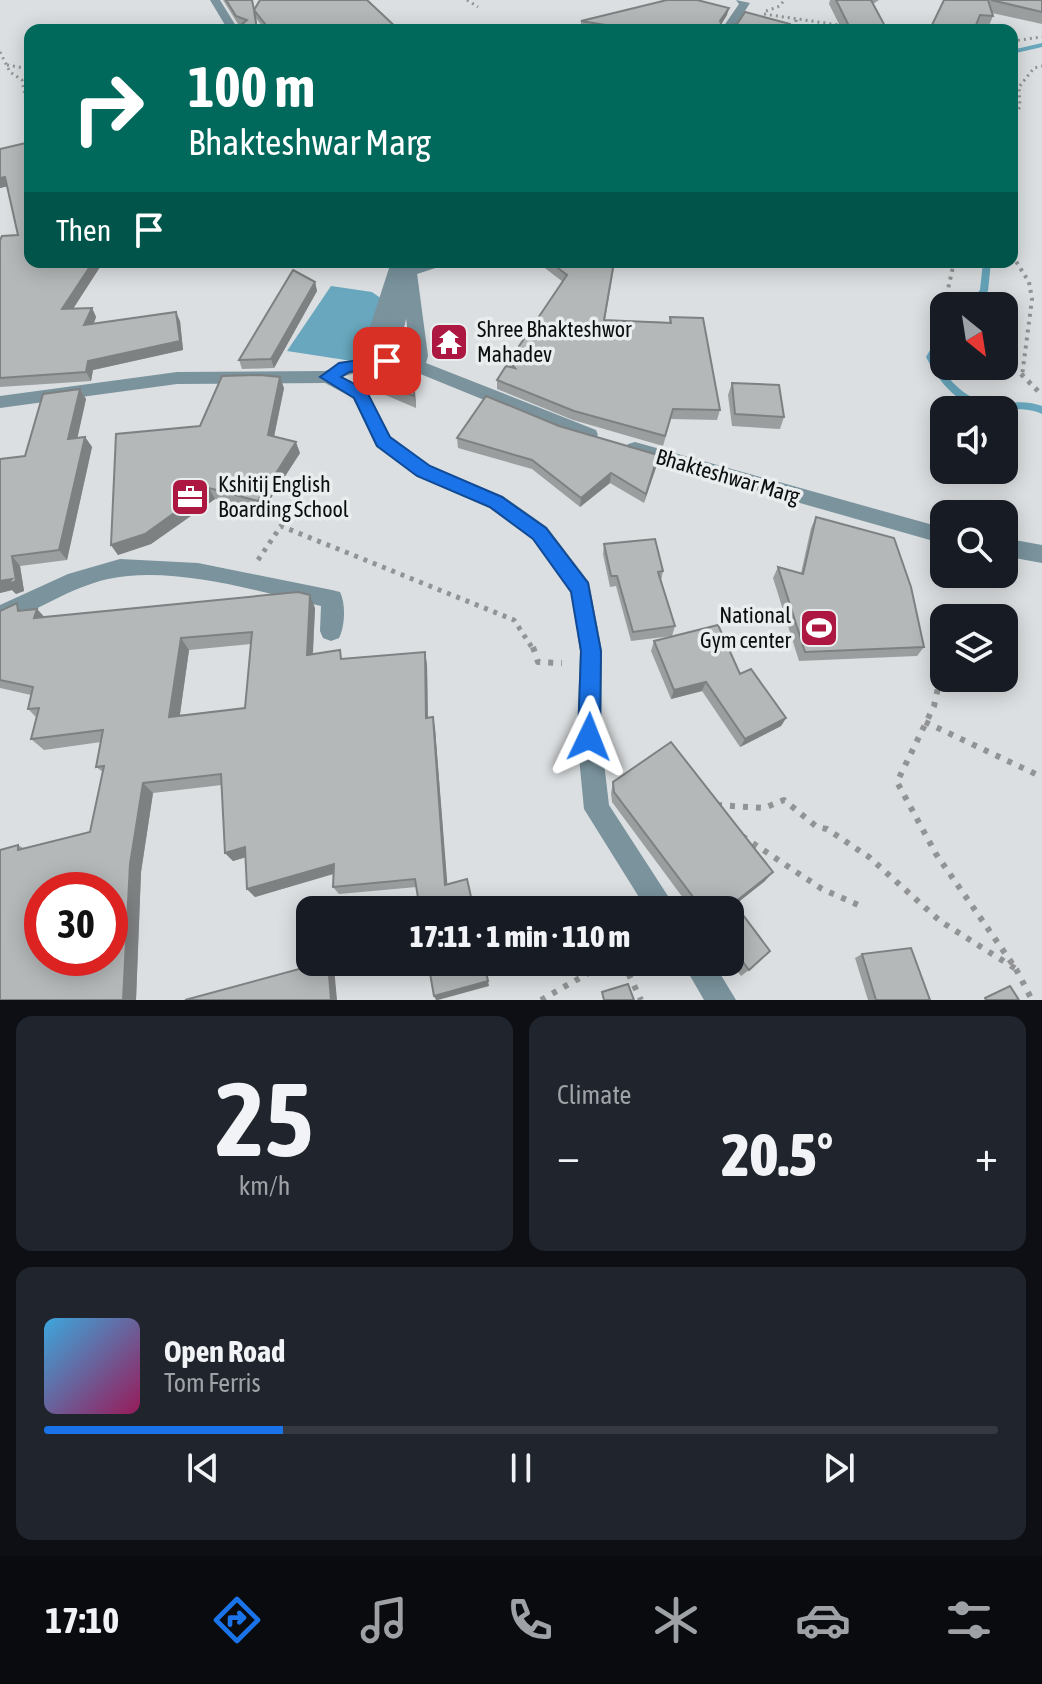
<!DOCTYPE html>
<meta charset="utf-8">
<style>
body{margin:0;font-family:"Asap Condensed",sans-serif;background:#20242c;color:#f1f3f6;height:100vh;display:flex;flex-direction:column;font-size:30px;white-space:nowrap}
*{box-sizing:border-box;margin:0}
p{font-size:26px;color:#9ea1a6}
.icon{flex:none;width:44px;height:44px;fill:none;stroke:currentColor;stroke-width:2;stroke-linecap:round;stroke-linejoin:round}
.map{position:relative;height:1000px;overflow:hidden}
.panel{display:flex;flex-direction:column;gap:16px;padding:16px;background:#0d0f14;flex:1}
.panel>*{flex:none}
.guide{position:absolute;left:24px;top:24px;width:994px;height:244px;border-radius:16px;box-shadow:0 4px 20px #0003;background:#00695c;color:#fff;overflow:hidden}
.needle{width:52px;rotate:150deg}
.tools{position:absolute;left:930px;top:292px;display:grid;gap:16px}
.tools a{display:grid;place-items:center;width:88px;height:88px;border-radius:16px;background:#171b24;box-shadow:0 4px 20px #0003;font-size:40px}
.speed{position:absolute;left:24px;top:872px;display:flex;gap:16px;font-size:40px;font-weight:700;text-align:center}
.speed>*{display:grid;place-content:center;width:104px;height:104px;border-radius:50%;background:#171b24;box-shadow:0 4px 20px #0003;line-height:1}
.speed .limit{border:12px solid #d22;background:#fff;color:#111}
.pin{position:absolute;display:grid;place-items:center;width:68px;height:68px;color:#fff;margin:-34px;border-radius:16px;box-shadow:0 4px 12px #0006}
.me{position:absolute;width:88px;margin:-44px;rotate:2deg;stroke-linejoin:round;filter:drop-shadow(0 0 6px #0008)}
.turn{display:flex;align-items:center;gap:28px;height:168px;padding:0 32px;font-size:36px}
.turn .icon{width:104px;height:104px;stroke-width:2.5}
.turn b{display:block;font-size:56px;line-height:68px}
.then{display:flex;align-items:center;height:76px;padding:0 32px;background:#0003;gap:16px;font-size:30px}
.big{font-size:60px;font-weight:800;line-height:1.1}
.panel .card{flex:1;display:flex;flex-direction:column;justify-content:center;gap:12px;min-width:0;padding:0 28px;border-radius:16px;background:#20242c}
.panel .dial{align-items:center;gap:0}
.dial b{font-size:104px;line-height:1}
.song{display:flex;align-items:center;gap:24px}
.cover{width:96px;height:96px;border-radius:12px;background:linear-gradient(135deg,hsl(200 70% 55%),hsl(330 70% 35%))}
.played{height:8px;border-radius:4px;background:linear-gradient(90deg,#1a73e8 25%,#363941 25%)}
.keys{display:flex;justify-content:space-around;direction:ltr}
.heat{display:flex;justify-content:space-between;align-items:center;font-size:44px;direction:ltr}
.panel .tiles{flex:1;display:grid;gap:16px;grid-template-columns:1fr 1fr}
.card:last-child{grid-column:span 2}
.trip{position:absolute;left:296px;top:896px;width:448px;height:80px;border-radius:16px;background:#171b24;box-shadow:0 4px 20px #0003;font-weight:800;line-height:80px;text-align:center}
.dock{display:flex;height:128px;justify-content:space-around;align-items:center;background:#090b0e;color:#9ea1a6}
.dock .icon{width:56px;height:56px}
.dock .current{color:#1a73e8}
.dock b{font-size:36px;color:#f1f3f6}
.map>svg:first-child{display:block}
</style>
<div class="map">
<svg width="1042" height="1000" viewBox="0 0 1042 1000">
<rect width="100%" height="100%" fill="#dcdfe1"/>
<!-- water -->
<path fill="#68a7bd" d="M331 286 372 292 385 301 360 357 352 361 287 351Z"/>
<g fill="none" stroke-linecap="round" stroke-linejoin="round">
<!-- stream -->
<g fill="#68a7bd" fill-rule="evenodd">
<path d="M1042 43V47L1012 54V50Z"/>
<path d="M983 262H991L988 291 974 306H965L980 290Z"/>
<path d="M944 330V342L936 357C947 381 969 404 998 403 1014 403 1026 400 1042 406V414C1023 406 1011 411 992 410 961 409 939 383 926 357L941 331Z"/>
</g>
<!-- path-far3 -->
<g stroke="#919394" stroke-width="3" stroke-dasharray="2 4" stroke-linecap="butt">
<path d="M467 0 478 7"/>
<path d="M766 11 780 6 784 0"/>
<path d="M764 14 845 26"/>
<path d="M796 20 797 30"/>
<path d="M1012 41 1042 37"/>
<path d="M0 52 10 72 22 80 26 101 30 103"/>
<path d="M7 65 30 69"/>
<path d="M1012 119 1020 107 1019 87 1034 68 1042 66"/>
</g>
<!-- path-far2 -->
<g stroke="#919394" stroke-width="4" stroke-dasharray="3 5" stroke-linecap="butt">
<path d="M1012 255 1029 282 1032 299 1022 376"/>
<path d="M945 303 954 262"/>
</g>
<!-- path-far1 -->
<g stroke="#919394" stroke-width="5" stroke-dasharray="4 6" stroke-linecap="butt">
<path d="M1021 374 1042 395"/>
<path d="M258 560 281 526 514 620 533 649"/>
</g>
<!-- path -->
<g stroke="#919394" stroke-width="6" stroke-dasharray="5 8" stroke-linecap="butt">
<path d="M533 647 538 662 562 663"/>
<path d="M925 722 1042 777"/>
<path d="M717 805 764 808 784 800 817 827 827 829 869 857 940 921 1016 969 936 854 897 782 934 706 944 661"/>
<path d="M742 836 822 889 863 907"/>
<path d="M623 962 641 1000"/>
<path d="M1016 969 1032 1000"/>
<path d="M541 1000 608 962"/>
</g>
<!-- lane -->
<g fill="#7a939d" fill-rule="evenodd">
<path d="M426 262H454L417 274 396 361 387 367 381 365 378 361 401 271Z"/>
<path d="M120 559 198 563 332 590 340 592C346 604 345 626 339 638L331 641 323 638 320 631 321 606C258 591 172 565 108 579 69 588 37 611 0 625V605L68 574Z"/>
</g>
<!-- street -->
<g fill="#7a939d" fill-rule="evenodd">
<path d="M210 0H220L236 26 246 30H228Z"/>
<path d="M736 0 750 3 733 30H721L739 4Z"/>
<path d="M391 262H407L405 267 416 262H437L417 273 428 356 426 363 596 430 598 435 589 442 582 440 413 371 371 368 342 377 366 389 390 436 430 466 503 496 547 527 589 582 602 651 601 737 609 805 677 910H647L584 809 577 737 580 651 571 592 533 539 489 508 416 476 376 446 353 398 325 383 177 384 0 408V396L177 372 325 371 360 358ZM402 278 410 356 409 359 378 356Z"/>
<path d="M635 442 944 528V544L628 454 625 449 628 444Z"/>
<path d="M1004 538 1042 545V563L1004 556Z"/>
<path d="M682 962H713L736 1000H704Z"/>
</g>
</g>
<!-- wall -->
<g fill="#9b9e9f" fill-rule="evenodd">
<path d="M223 0H252L254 10 399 30H265L256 18 258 30H243L241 25 238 24Z"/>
<path d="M830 0H879L873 4 887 30H842L829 4Z"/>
<path d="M944 0H1042V24L992 13 993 16 988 28 975 26 974 30H930Z"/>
<path d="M727 15 721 24 722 26 790 30H589L581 29V21Z"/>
<path d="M0 149 30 262 100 267 73 309 92 308 96 317 94 324 180 321 183 350 93 370 91 381 0 387V240L18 235 7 186 0 188Z"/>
<path d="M537 262H615L605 320 669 322 670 317 720 410 717 420 671 419 663 446 573 420 497 389V380L509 366V361L563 282Z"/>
<path d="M315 282 317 291 274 368 242 369 239 360Z"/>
<path d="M414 376 416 408 376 391 374 380Z"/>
<path d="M732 383 784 417 780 429 732 426 728 395Z"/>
<path d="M284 388 274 437 300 453 262 512 215 499 151 544 118 555 111 545 200 426Z"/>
<path d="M80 389 86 399 77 438 85 437 92 447 67 560 20 566 24 591 16 594 12 590 0 593 25 456Z"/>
<path d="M559 426 658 455 644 503 610 483 580 507 532 469 458 448 457 438Z"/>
<path d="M816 517 924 647 917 656 799 661 773 578 778 567 801 573 811 528Z"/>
<path d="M604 544 663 571 661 581 675 626 672 636 631 641 616 586 610 587 603 554Z"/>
<path d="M315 608 313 654 343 659 427 664 428 718 433 717 435 728 447 884 474 910 417 887 339 894 333 887 334 874 255 897 247 889 246 857 233 861 225 853 222 785 153 793 141 872 136 1000H0L18 845 23 848 90 832 103 772 96 767 101 742 44 750 31 739 36 717 28 709 31 695 0 688V611L37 609 44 617ZM251 644 245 708 180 715 189 650Z"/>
<path d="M654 641 740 674 786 718 781 726 740 747 702 691 671 699 651 651Z"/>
<path d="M613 782 765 881 735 905 749 970 741 976 730 961V910H692L612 802 611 793Z"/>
<path d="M862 954 930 1000H868L855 958Z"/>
</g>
<!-- shaded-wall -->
<g fill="#7e8182">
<path d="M729 8 727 15 719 28 720 21Z"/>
<path d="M5 177 9 186 0 188V178Z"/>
<path d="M93 262H119L100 267 67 318 62 309Z"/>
<path d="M315 282 317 291 274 368 271 359Z"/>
<path d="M92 308 96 317 89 334 84 325Z"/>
<path d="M176 312 180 321 183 350 93 370 91 381 86 372 88 361Z"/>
<path d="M413 364 414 376 416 408 414 396Z"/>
<path d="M280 377 284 388 272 446 268 435Z"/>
<path d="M80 389 86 399 75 449 68 439Z"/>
<path d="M85 437 92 447 67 560 59 550Z"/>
<path d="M296 442 300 453 262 512 258 501Z"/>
<path d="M658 455 657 465 644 503 646 494Z"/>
<path d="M611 473 610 483 580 507 581 498Z"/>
<path d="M209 488 215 499 151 544 118 555 111 545Z"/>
<path d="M12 556 20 566 24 591 16 594 12 590 0 593V581L12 579Z"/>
<path d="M310 595 315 608 312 667 307 655Z"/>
<path d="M37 609 48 621 34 618Z"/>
<path d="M181 638 189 650 178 727 169 717Z"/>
<path d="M425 652 427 664 428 729 426 718Z"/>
<path d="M706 682 702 691 671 699 674 690Z"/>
<path d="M433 717 435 728 448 892 445 885Z"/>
<path d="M786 718 781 726 740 747 745 739Z"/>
<path d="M143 783 153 793 141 872 136 1000H123L130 864Z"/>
<path d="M245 847 253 855 233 861 225 853Z"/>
<path d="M334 864 339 872 255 897 247 889Z"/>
<path d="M773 872 765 881 728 910 734 903Z"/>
<path d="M328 962 334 967 337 1000H331Z"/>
<path d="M488 981 489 986 438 1000H436L434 996Z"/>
</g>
<!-- building -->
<g fill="#b4b8b9" stroke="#7e8182" stroke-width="2" fill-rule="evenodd">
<path d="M226 0H252L254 10 260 0H367L399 30H270L254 10 257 30H245L241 25 247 20 236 16Z"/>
<path d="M667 0H697L729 8 720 21 722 26 737 24 745 12 790 24V30H637L581 21Z"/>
<path d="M836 0H871L887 30H851Z"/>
<path d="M944 0H988L993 16 980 15 974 30H960L932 25Z"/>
<path d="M991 0H1042V12Z"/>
<path d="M26 143 30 156V262H93L62 309 92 308 84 325 176 312 180 341 88 361 86 372 0 378V240L2 236 18 235 5 177 0 178V149Z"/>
<path d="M550 262H614L604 320 671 323 670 317 703 318 720 410 673 409 665 436 574 411 497 380 506 366 515 368 509 361 567 275Z"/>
<path d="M293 270 315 282 271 359 239 360Z"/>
<path d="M392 361 413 364 414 396 374 380Z"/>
<path d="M260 375 280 377 268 435 296 442 258 501 209 488 145 534 111 545 116 434 200 426 222 376Z"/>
<path d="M732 383 779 385 784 417 735 414Z"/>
<path d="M80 389 68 439 85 437 59 550 12 556 16 581 7 585 12 579 0 581V459L25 456 43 394Z"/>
<path d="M486 396 559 426 658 455 646 494 611 473 581 498 532 460 457 438Z"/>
<path d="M816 517 894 538 911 587 924 647 805 652 778 567 803 574Z"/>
<path d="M655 539 663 571 658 572 675 626 633 632 617 576H611L604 544Z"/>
<path d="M298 592 310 595 307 655 340 650 341 659 425 652 426 718 433 717 445 885 467 879 474 910H420L415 879 333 887 334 864 247 889 245 847 225 853 221 774 143 783 130 864 123 1000H0V850L18 845V850L90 832 104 766 96 767 103 730 31 739 39 708 28 709 33 687 0 680V611L17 603 18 611 37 609 34 618ZM252 632 245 708 169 717 181 638ZM42 890H110V958H42Z"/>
<path d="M718 625 740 674 751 669 786 718 745 739 706 682 674 690 654 641Z"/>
<path d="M671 742 773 872 734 903 770 951 749 970 730 945V910H703L614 792 613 782Z"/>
<path d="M911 948 930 1000H876L862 954Z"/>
<path d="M325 962H328L331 1000H185Z"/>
<path d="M428 962H484L488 981 434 996Z"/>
<path d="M628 984 634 1000H604L602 992Z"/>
<path d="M1010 986 1019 1000H986L985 998Z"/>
</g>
<!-- route -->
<path fill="#1a73e8" stroke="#114b97" stroke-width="2" d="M387 356 395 361 393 365 349 372 341 377 366 390 390 437 430 466 502 497 546 528 588 583 601 651 600 737 597 745 589 748 581 745 578 737 581 651 571 592 533 539 490 507 417 476 377 446 354 398 320 377 339 363Z"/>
<!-- icons -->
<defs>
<symbol id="temple-square" viewBox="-11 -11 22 22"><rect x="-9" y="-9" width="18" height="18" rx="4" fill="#ac1841" stroke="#e9edee"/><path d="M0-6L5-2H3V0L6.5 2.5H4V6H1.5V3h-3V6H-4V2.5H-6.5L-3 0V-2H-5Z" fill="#fff"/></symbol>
<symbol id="office-square" viewBox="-11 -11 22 22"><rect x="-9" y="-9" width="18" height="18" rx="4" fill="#ac1841" stroke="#e9edee"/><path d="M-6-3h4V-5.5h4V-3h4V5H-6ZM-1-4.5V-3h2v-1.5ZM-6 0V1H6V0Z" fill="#fff"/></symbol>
<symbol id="stadium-square" viewBox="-11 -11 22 22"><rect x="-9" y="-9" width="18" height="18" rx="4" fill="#ac1841" stroke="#e9edee"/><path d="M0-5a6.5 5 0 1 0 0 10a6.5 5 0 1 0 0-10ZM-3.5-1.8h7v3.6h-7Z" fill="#fff"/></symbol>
</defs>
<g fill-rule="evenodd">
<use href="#temple-square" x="427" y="320" width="44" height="44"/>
<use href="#office-square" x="168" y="475" width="44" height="44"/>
<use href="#stadium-square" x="797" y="606" width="44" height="44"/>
</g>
<g text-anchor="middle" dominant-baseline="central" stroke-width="7" stroke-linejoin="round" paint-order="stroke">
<!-- poi labels -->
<g font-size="22" fill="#0d0f0f" stroke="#e9edee" text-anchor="start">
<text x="477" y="329">Shree Bhakteshwor<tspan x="477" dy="25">Mahadev</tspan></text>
<text x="218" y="484">Kshitij English<tspan x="218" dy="25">Boarding School</tspan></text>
<text x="791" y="615" text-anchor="end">National<tspan x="791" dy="25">Gym center</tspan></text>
</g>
<!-- street labels -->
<g font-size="22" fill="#0d0f0f" stroke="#e9edee">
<text transform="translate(728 476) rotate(16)">Bhakteshwar Marg</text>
</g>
</g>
</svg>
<div class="tools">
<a><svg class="needle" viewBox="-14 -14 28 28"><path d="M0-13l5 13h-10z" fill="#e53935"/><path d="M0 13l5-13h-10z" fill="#9ea1a6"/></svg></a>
<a><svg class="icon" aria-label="sound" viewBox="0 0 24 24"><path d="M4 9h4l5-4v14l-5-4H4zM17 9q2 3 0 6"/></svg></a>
<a><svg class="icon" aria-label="search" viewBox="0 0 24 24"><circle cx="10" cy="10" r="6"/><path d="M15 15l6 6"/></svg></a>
<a><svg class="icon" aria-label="layers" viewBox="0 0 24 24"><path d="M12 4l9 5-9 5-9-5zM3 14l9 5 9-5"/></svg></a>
</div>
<div class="speed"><div class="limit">30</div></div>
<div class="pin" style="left:387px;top:361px;background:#d93025"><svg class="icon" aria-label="arrive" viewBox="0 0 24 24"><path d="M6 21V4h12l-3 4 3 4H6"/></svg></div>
<svg class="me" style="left:589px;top:737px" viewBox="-20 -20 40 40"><path d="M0-17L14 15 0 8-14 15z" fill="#1a73e8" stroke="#fff" stroke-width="4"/></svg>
<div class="trip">17:11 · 1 min · 110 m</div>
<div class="guide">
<div class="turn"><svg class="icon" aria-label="right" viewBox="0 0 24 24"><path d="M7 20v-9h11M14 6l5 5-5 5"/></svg><div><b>100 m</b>Bhakteshwar Marg</div></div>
<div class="then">Then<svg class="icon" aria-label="arrive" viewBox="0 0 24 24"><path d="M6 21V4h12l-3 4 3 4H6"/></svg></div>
</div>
</div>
<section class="panel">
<div class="tiles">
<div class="card dial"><b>25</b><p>km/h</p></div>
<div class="card"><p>Climate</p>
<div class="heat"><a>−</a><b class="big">20.5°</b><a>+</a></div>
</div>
<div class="card">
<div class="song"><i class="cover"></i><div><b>Open Road</b><p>Tom Ferris</p></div></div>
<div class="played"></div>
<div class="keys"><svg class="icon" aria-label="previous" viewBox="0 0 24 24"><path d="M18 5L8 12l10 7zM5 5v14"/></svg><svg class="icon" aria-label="pause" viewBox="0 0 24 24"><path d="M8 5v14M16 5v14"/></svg><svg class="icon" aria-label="next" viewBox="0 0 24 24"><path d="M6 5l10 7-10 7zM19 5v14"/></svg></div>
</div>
</div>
</section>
<nav class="dock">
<b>17:10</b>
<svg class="icon current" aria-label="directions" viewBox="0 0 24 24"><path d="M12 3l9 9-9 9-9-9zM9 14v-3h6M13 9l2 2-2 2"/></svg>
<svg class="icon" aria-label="music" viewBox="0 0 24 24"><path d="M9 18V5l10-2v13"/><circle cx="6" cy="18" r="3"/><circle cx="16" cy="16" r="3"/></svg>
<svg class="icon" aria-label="phone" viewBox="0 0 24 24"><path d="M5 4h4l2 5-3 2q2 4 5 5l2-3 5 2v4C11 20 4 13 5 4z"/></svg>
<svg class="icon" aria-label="climate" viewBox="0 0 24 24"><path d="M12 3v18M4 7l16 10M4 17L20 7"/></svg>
<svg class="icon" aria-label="car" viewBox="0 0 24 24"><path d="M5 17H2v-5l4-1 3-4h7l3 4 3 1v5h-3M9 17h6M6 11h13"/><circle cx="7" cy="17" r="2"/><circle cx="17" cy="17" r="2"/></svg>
<svg class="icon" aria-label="filters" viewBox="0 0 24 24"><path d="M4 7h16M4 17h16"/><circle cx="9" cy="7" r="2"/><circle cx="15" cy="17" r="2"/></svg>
</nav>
